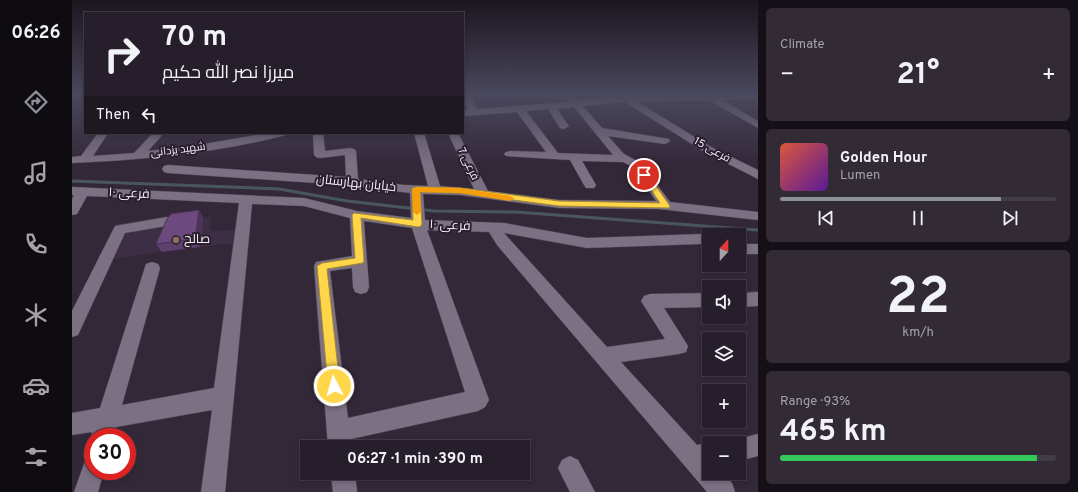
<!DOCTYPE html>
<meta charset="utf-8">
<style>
body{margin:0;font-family:Overpass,Cairo,sans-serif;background:#322b36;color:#f1f3f6;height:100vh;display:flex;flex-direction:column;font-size:15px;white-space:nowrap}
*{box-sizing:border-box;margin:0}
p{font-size:13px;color:#a4a2a8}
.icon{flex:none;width:22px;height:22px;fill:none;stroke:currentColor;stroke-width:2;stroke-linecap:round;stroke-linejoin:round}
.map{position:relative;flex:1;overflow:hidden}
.details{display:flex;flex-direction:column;gap:8px;padding:8px;background:#151017;width:320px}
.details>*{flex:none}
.top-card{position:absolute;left:12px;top:12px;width:380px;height:122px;border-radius:0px;box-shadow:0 2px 6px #0003,0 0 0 1px #423c47;background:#261e2a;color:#f1f3f6;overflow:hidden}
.needle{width:26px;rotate:21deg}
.buttons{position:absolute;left:630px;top:228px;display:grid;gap:8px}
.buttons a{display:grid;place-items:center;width:44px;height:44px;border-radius:0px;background:#261e2a;box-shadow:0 2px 6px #0003,0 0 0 1px #423c47;font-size:20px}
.speed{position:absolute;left:12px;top:428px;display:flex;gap:8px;font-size:20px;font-weight:700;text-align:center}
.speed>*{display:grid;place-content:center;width:52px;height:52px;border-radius:50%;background:#261e2a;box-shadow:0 2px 6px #0003,0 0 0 1px #423c47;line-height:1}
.speed .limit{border:6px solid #d22;background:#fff;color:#111}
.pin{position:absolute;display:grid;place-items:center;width:34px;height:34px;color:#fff;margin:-17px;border:2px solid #fff;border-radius:50%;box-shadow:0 1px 4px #0007}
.me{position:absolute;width:44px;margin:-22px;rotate:354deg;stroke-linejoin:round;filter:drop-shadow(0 0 3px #0008)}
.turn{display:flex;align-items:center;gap:14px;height:84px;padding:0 12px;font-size:18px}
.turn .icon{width:52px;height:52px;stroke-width:2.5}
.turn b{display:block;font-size:28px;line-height:34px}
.then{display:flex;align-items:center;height:38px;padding:0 12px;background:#0003;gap:8px;font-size:15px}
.big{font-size:30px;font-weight:700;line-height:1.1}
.details .tile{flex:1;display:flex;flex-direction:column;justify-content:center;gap:6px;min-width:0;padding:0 14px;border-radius:6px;background:#322b36}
.details .dial{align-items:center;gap:0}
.dial b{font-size:52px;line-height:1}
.song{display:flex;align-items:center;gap:12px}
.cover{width:48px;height:48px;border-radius:6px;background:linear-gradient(135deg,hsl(10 70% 55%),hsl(270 70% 35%))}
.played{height:4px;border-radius:2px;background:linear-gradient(90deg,#8c9099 80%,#423c47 80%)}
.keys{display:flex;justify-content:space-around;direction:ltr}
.heat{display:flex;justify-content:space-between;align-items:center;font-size:22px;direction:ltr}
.charge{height:6px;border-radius:3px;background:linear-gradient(90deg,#34c759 93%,#423c47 0)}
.trip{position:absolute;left:228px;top:440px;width:230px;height:40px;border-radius:0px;background:#261e2a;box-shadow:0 2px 6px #0003,0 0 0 1px #423c47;font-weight:700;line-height:40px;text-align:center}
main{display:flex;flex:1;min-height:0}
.menu{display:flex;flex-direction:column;width:72px;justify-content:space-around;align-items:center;background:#0f0c11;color:#a4a2a8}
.menu .icon{width:28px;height:28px}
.menu .current{color:#8c9099}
.menu b{font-size:18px;color:#f1f3f6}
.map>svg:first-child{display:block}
</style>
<main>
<nav class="menu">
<b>06:26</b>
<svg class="icon current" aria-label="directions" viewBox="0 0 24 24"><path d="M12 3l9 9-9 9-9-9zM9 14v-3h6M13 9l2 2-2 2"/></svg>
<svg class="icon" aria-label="music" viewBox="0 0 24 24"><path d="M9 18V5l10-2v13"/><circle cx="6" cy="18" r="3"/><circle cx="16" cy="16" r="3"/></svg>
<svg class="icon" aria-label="phone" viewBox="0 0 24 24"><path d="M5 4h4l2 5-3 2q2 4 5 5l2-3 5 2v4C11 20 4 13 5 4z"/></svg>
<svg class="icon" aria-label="climate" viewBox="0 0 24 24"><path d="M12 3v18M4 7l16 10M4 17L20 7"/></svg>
<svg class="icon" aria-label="car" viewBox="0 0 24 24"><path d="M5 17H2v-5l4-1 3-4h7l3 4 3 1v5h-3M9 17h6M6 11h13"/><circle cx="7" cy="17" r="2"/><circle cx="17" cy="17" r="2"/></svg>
<svg class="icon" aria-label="filters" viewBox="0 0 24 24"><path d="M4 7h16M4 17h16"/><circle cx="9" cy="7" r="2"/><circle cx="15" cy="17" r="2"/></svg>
</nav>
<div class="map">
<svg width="686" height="492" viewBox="0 0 686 492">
<rect width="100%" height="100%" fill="#332838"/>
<!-- built -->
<path fill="#3c2e44" d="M138 217 139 231 163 230 161 243 37 259 50 230Z"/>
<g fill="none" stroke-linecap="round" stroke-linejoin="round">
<!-- stream -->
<path stroke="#49565d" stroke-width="3" d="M0 181 207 189 275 201 362 211 444 212 686 230"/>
<defs>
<g id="minor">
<path d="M391 95H398L405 109 497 102 495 99 500 96 503 97 507 101 553 95H686V100H650L686 121V128L637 100 564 101 639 147 686 170V179L631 151 553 102 511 106 530 128 597 139 598 141 593 144 536 136 552 154 569 163 598 202 686 212V220L587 209 487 208 388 195 351 194 353 220 432 223 515 238 629 234 637 236V246L629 244 515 248 432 233 535 347 593 339 569 301 572 296 578 294 637 293V307L592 308 616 346 614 352 607 354 549 362 625 445 637 443V473H650L660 483 663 492H635L425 245 417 232 355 230 417 400 413 407 406 411 279 439 280 447H256L242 266 244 262 280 256 278 218 232 206 180 204 153 492H129L140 410 44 427 41 437H21V443L19 437 20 432 0 435V413L28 408 74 264 80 262 86 264 88 268 50 405 142 388 167 203 15 196 5 214 0 215V199L2 195H0V187L232 198 285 211 339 218 338 193 273 185 96 173 92 172 90 169 92 166 96 165 274 177 273 155 248 158 244 157 242 155 241 133H251L253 151 278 148 282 149 284 151 286 179 332 185 356 186 342 133H352L368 186 402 189 376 133H386L416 191 487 200 584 201 561 167 551 162 510 161 524 185 522 188H514L512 185 498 160 434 156 432 154 434 152 438 151 474 152 445 112 391 116V110H396L391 100ZM502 107 541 155 486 153 454 111 476 109 488 128 492 129 497 126 485 109ZM292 221 340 228 393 392 276 418 258 271 280 268 281 287 283 292 289 294 295 292 297 287Z"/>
<path d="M26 133H36L21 156 62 153 81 133H92L76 151 132 144 195 133H215L214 135C144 153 71 160 0 163V157L9 156Z"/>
<path d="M95 217 100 219 102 222 100 225 53 233 6 335 0 337V311L43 226Z"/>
<rect x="667" y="244" width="19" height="10"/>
<path d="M686 292V306L667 307V293Z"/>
<path d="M686 434V456L667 461V443H658L659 441Z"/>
<path d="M498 456 506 460 523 492H498L486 468 490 460Z"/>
<path d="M21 457V471H32L26 492H2L13 461Z"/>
<path d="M259 473H283L285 492H261Z"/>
</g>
</defs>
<!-- minor casing -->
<use href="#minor" stroke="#4e4653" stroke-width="1"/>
<!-- minor -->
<use href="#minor" fill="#7c7083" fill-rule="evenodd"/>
</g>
<!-- wall -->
<path fill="#5d406c" d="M127 210 131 218 128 247 90 252 84 244Z"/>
<!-- shaded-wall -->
<path fill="#4c3458" d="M127 210 131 218 128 247 123 239Z"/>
<!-- building -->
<path fill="#6c4a7d" stroke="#4c3458" d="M127 210 123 239 84 244 95 219 99 214Z"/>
<!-- sky -->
<linearGradient id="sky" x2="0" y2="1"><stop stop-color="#1c161f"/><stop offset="0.58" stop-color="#4a485e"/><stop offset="1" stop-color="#4a485e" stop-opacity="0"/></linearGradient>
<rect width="686" height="164" fill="url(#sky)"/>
<!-- route -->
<path fill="#ffd54a" stroke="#a68a30" d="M570 173H575L598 206 597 208 487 206 388 193 348 192 350 224 349 226 346 227 289 218 292 261 291 263 255 269 268 386 266 391 262 392 257 391 256 386 245 266 250 263 283 258 280 215 282 213 341 220 340 189 344 187 388 188 487 201 588 203 569 175Z"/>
<!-- slow -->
<path fill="#f59e0b" d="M344 187 388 188 438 196 442 198 438 201 388 193 348 192 349 212 345 215 341 212 340 189Z"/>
<!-- markers -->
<circle fill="#8d6e63" stroke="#291f2e" stroke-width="1.5" cx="104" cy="240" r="4"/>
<g text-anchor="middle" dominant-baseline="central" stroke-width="4" stroke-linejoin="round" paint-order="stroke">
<!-- far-street labels -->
<g font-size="11" fill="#f4edf7" stroke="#291f2e">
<text transform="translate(106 150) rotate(-7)">شهید یزدانی</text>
<text transform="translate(640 150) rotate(29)">فرعی 15</text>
<text transform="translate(396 164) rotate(64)">فرعی 7</text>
</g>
<!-- street labels -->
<g font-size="13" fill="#f4edf7" stroke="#291f2e">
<text transform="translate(284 184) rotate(6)">خیابان بهارستان</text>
<text transform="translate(57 194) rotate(3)">فرعی ۱۰</text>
<text transform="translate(378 226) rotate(3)">فرعی ۱۰</text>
</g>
<!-- poi labels -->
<g font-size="13" fill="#f4edf7" stroke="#291f2e" text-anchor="start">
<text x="112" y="240">صالح</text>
</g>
</g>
</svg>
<div class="buttons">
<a><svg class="needle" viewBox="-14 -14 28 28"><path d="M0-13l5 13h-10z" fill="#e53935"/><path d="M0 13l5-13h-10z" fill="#a4a2a8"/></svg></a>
<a><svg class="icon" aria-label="sound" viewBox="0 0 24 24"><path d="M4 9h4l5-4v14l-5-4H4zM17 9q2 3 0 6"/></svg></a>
<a><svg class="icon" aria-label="layers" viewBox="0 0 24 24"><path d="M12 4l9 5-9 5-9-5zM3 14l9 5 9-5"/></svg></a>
<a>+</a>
<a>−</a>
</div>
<div class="speed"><div class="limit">30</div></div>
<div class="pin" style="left:572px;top:175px;background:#d93025"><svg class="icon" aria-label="arrive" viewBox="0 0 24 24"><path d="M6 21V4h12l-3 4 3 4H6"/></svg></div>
<svg class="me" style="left:262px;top:386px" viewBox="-20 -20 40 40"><circle r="17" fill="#ffd54a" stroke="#fff" stroke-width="3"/><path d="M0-11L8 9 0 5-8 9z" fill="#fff"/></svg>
<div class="trip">06:27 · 1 min · 390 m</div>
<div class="top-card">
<div class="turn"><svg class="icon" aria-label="right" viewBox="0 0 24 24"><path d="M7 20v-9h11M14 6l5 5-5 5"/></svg><div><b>70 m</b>میرزا نصر الله حکیم</div></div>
<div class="then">Then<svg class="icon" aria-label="left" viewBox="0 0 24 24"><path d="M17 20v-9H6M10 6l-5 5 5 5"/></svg></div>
</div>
</div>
<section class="details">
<div class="tile"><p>Climate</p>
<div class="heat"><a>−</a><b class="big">21°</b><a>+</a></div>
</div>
<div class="tile">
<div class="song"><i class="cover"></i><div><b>Golden Hour</b><p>Lumen</p></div></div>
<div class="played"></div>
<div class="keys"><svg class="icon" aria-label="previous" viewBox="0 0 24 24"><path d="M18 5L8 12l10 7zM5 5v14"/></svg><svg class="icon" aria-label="pause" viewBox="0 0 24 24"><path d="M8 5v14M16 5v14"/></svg><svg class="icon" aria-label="next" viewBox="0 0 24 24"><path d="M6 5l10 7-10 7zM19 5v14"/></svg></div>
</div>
<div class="tile dial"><b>22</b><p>km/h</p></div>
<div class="tile"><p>Range · 93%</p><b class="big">465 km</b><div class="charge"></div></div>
</section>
</main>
